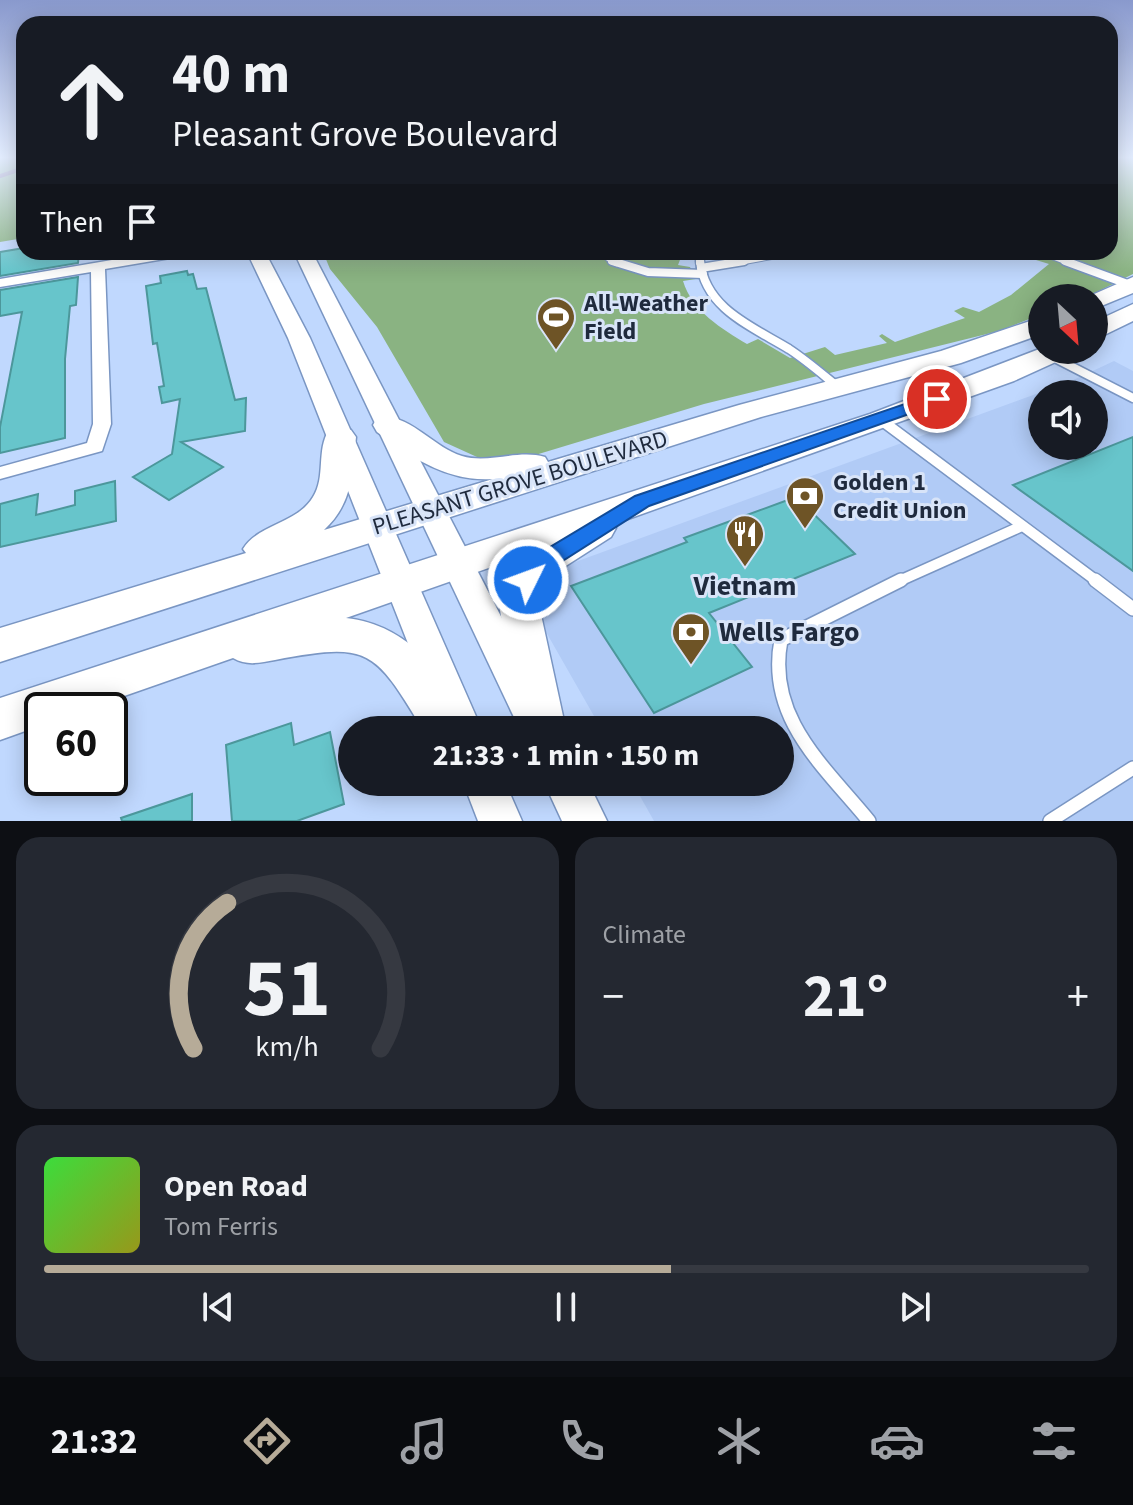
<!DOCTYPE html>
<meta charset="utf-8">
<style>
body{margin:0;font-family:"Source Sans 3",sans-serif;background:#242831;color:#f1f3f6;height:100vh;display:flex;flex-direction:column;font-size:30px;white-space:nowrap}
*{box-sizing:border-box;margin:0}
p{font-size:26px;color:#9ea1a6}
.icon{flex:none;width:44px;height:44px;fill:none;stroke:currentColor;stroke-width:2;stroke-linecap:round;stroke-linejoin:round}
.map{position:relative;height:821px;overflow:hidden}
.details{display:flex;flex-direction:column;gap:16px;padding:16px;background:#0d0f14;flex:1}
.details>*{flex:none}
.hud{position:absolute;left:16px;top:16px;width:1102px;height:244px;border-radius:24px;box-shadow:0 4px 20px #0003;background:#171b24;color:#f1f3f6;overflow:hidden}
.needle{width:52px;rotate:154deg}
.buttons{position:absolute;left:1028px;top:284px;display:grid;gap:16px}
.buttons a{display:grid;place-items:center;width:80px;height:80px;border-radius:50%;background:#171b24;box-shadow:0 4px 20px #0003;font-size:40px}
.speed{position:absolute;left:24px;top:692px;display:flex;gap:16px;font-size:40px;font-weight:700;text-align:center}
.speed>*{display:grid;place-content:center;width:104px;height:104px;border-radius:50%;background:#171b24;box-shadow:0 4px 20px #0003;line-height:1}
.speed .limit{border:4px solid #111;border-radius:12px;background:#fff;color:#111}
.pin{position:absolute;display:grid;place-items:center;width:68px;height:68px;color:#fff;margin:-34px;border:4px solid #fff;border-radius:50%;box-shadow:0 2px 8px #0007}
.me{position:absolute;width:88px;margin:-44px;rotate:48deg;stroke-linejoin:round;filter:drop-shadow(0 0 6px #0008)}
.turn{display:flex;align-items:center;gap:28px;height:168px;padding:0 24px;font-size:36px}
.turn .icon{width:104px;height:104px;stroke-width:2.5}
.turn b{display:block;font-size:56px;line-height:68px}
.then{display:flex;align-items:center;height:76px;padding:0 24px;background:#0003;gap:16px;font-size:30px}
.big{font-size:60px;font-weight:700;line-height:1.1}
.details .tile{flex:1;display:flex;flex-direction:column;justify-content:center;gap:12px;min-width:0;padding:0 28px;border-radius:24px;background:#242831}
.details .dial{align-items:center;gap:0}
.dial svg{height:208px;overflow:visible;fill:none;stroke:#363941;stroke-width:7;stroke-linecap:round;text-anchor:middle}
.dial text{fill:#f1f3f6;stroke:none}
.song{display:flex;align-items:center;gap:24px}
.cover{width:96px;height:96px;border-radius:12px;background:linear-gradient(135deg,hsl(120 70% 55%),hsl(60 70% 35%))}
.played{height:8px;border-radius:4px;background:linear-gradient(90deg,#b6ab98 60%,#363941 60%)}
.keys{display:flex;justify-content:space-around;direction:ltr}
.heat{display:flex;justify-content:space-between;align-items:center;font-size:44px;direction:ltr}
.details .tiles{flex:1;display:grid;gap:16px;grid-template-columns:1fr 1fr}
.tile:last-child{grid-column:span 2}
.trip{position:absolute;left:338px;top:716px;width:456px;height:80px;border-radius:40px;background:#171b24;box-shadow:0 4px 20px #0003;font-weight:700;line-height:80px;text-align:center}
.dock{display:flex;height:128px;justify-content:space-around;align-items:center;background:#090b0e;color:#9ea1a6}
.dock .icon{width:56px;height:56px}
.dock .current{color:#b6ab98}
.dock b{font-size:36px;color:#f1f3f6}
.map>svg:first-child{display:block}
</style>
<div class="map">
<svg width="1133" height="821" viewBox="0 0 1133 821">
<rect width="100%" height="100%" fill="#c0d8fe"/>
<!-- built -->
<path fill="#b1cbf6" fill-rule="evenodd" d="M1114 361 1133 371V821H654L632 782H780V730H602L546 632 540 600 545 585 567 565 1069 382ZM1042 394H1094V446H1042Z"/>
<!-- green -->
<g fill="#8ab382">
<path d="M0 157H24V238L0 242Z"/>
<path d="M1110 157H1133V274L1085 298H1042V314L999 331 704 404 522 459 488 462 444 442 377 327 330 269 323 252H683L678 265 690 267 696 279 683 281C692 311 722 329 747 344L758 339 790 358 825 347 835 355 887 343 879 336 882 334 895 342 965 318 954 311 963 307 979 312 1011 295 1049 264 1036 260 1052 252H1110Z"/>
</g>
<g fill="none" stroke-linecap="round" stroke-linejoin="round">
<!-- stream -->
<path stroke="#765c86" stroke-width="4" d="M0 176 24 168"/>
</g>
<!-- building -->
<g fill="#67c5cb" stroke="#4c979b" stroke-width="2">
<path d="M24 248V252H79L78 263 0 276V252Z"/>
<path d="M187 271 188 275 193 274 197 289 206 288 235 400 246 398 245 431 181 442 223 467 169 500 133 477 172 454 180 399 162 403 159 387 164 386 157 343 153 344 146 286 161 283 160 276Z"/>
<path d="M78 277 76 305 70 306 65 359V438L0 453V427L22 312 0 316V290Z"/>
<path d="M1133 437V571L1013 485Z"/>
<path d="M115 481 116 521 0 547V504L38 494 36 515 75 505V491Z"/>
<path d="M796 497 855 554 709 613 752 667 654 713 571 586 687 542 684 538Z"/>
<path d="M291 723 294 745 330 732 344 804 297 821H232L226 745Z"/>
<path d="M192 794V821H122L121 818Z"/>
</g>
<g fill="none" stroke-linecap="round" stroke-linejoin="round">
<defs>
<g id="lane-far3">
<path d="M599 252 616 263"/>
<path d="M1042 252 1070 263"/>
<path d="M699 263 703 252"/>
<path d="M733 263 794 252"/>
</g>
<g id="lane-far2">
<path d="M612 261 648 272 703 274"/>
<path d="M700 261C705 309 753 327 789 349 806 360 822 374 838 387"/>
<path d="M1065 261 1133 286"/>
<path d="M701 268 744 261"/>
<path d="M1051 356 1133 398"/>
</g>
<g id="lane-far1">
<path d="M881 420 1098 582"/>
<path d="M897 582 1022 526"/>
</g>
<g id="lane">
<path d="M1095 580 1133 609"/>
<path d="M869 821C824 766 766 718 781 640L901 580"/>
<path d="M1050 821 1133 768"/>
</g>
<path id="street" d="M159 252H189L182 256 105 269 111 424 102 451 0 479V467L87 443 93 424 91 272 0 287V279Z"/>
<g id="secondary">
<path d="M247 252H265L310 338 482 730H442L288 338Z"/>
<path d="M294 252H312L560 730H520Z"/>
<path d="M463 782H505L522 821H478Z"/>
<path d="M544 782H588L607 821H562Z"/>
</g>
<g id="primary">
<path d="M1133 277V293L1094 309V298H1085Z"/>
<path d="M1133 304V321L1094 340V322Z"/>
<path d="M1042 317V334L961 363 761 417 0 662V628L246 553 243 549C258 524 297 524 313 497 326 477 316 450 329 430L340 427 351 430 356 437C352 474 353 503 324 530L493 479C447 482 413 458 377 432L373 425 377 418C408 411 433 448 462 456 489 464 518 449 545 457L548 462 739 405 941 351Z"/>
<path d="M1042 348 1072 350 1069 356 1014 381 614 524 616 528 611 537 561 569 544 593 540 610 566 730H520L500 610 511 580 531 553 346 618C409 625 447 675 472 730H423C374 649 370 642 275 660 259 663 247 666 233 658L84 710H42V725L0 740V698L870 414Z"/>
</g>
</defs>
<!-- lane-far3 casing -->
<use href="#lane-far3" stroke="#7a96c3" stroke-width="8"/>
<!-- lane-far2 casing -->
<use href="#lane-far2" stroke="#7a96c3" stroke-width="11"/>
<!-- lane-far1 casing -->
<use href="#lane-far1" stroke="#7a96c3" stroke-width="13"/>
<!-- lane casing -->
<use href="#lane" stroke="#7a96c3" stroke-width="16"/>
<!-- street casing -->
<use href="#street" stroke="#7a96c3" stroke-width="3"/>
<!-- secondary casing -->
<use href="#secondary" stroke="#7a96c3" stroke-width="3"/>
<!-- primary casing -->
<use href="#primary" stroke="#7a96c3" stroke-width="3"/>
<!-- lane-far3 -->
<use href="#lane-far3" stroke="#fff" stroke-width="6"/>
<!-- lane-far2 -->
<use href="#lane-far2" stroke="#fff" stroke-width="8"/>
<!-- lane-far1 -->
<use href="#lane-far1" stroke="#fff" stroke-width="10"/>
<!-- lane -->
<use href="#lane" stroke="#fff" stroke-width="13"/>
<!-- street -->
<use href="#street" fill="#fff" fill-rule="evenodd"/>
<!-- secondary -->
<use href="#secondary" fill="#fff" fill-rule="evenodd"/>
<!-- primary -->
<use href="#primary" fill="#fff" fill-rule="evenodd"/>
</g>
<!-- sky -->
<linearGradient id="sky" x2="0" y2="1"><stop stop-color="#8999cd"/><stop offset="0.58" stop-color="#e3edff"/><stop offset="1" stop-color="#e3edff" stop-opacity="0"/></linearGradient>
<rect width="1133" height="272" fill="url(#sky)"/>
<!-- route -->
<path fill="#1a73e8" stroke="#114b97" stroke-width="2" d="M937 393 943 395V402L649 506 547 571 536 586H520L516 580 530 559 635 496Z"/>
<!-- icons -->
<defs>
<symbol id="stadium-pin" viewBox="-11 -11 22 30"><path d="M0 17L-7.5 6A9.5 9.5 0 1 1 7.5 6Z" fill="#6e5426" stroke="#d8e4f8"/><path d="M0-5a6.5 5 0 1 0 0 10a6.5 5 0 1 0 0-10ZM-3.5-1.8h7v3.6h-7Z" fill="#fff"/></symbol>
<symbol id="bank-pin" viewBox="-11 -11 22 30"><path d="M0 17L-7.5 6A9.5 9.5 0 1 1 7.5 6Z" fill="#6e5426" stroke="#d8e4f8"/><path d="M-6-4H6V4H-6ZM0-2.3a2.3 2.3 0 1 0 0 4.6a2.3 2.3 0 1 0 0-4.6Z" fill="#fff"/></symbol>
<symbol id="restaurant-pin" viewBox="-11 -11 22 30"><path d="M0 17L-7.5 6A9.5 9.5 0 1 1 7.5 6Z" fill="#6e5426" stroke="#d8e4f8"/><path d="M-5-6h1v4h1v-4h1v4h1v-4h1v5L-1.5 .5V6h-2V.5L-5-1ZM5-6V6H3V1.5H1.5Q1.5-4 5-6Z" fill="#fff"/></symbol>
</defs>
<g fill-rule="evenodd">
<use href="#stadium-pin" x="534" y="295" width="44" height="60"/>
<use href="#bank-pin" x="783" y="474" width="44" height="60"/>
<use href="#restaurant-pin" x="723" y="512" width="44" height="60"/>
<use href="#bank-pin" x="669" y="610" width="44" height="60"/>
</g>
<g text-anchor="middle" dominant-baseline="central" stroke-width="6" stroke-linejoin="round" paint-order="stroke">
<!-- poi labels -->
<g font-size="24" font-weight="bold" fill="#1f2a3d" stroke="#d8e4f8" text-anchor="start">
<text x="584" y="303">All-Weather<tspan x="584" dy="28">Field</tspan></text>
<text x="833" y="482">Golden 1<tspan x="833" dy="28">Credit Union</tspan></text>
</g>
<!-- street labels -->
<g font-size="24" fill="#1f2a3d" stroke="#d8e4f8">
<text transform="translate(520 483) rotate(-17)">PLEASANT GROVE BOULEVARD</text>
</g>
<!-- near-poi labels -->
<g font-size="28" font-weight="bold" fill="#1f2a3d" stroke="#d8e4f8">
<text x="745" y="586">Vietnam</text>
<text x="719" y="632" text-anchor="start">Wells Fargo</text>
</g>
</g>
</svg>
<div class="buttons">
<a><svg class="needle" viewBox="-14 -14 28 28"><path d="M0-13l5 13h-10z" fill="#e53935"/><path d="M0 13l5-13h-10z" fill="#9ea1a6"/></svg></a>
<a><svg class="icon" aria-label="sound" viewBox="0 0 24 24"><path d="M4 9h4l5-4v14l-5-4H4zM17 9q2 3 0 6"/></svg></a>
</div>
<div class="speed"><div class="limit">60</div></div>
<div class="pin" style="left:937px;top:399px;background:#d93025"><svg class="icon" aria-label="arrive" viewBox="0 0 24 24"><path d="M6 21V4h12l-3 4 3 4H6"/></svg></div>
<svg class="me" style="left:528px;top:580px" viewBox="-20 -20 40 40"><circle r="17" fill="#1a73e8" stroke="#fff" stroke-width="3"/><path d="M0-11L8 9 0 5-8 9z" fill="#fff"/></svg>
<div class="trip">21:33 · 1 min · 150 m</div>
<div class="hud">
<div class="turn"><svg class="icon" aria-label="ahead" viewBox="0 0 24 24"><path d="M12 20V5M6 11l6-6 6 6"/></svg><div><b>40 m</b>Pleasant Grove Boulevard</div></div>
<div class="then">Then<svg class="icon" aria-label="arrive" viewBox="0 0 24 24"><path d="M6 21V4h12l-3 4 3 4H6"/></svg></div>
</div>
</div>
<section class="details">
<div class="tiles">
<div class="tile dial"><svg viewBox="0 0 100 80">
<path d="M14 69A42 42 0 1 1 86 69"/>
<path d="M14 69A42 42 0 0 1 27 13" stroke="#b6ab98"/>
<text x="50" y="56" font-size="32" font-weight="700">51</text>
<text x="50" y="72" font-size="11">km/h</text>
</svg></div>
<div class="tile"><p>Climate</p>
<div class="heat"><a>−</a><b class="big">21°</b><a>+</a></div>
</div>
<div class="tile">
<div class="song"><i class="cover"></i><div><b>Open Road</b><p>Tom Ferris</p></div></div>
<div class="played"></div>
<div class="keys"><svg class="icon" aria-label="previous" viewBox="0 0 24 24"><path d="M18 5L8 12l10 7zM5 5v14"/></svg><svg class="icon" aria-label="pause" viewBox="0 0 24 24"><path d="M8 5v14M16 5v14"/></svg><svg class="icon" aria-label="next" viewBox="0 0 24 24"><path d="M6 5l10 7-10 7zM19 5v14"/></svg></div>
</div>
</div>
</section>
<nav class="dock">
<b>21:32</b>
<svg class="icon current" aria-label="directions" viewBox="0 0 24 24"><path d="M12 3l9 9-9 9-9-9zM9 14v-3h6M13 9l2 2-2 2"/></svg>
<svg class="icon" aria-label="music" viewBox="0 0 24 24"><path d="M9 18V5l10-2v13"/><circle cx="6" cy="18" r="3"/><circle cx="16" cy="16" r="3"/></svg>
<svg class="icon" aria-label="phone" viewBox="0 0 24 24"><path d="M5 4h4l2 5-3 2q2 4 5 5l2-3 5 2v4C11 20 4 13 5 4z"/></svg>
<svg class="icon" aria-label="climate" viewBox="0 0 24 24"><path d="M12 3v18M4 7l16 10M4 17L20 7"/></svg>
<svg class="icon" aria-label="car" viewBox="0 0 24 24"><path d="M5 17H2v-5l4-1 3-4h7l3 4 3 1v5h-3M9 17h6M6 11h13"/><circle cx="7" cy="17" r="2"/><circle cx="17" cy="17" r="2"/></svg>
<svg class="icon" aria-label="filters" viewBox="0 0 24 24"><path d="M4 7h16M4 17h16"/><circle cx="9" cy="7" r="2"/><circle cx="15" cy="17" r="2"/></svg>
</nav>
